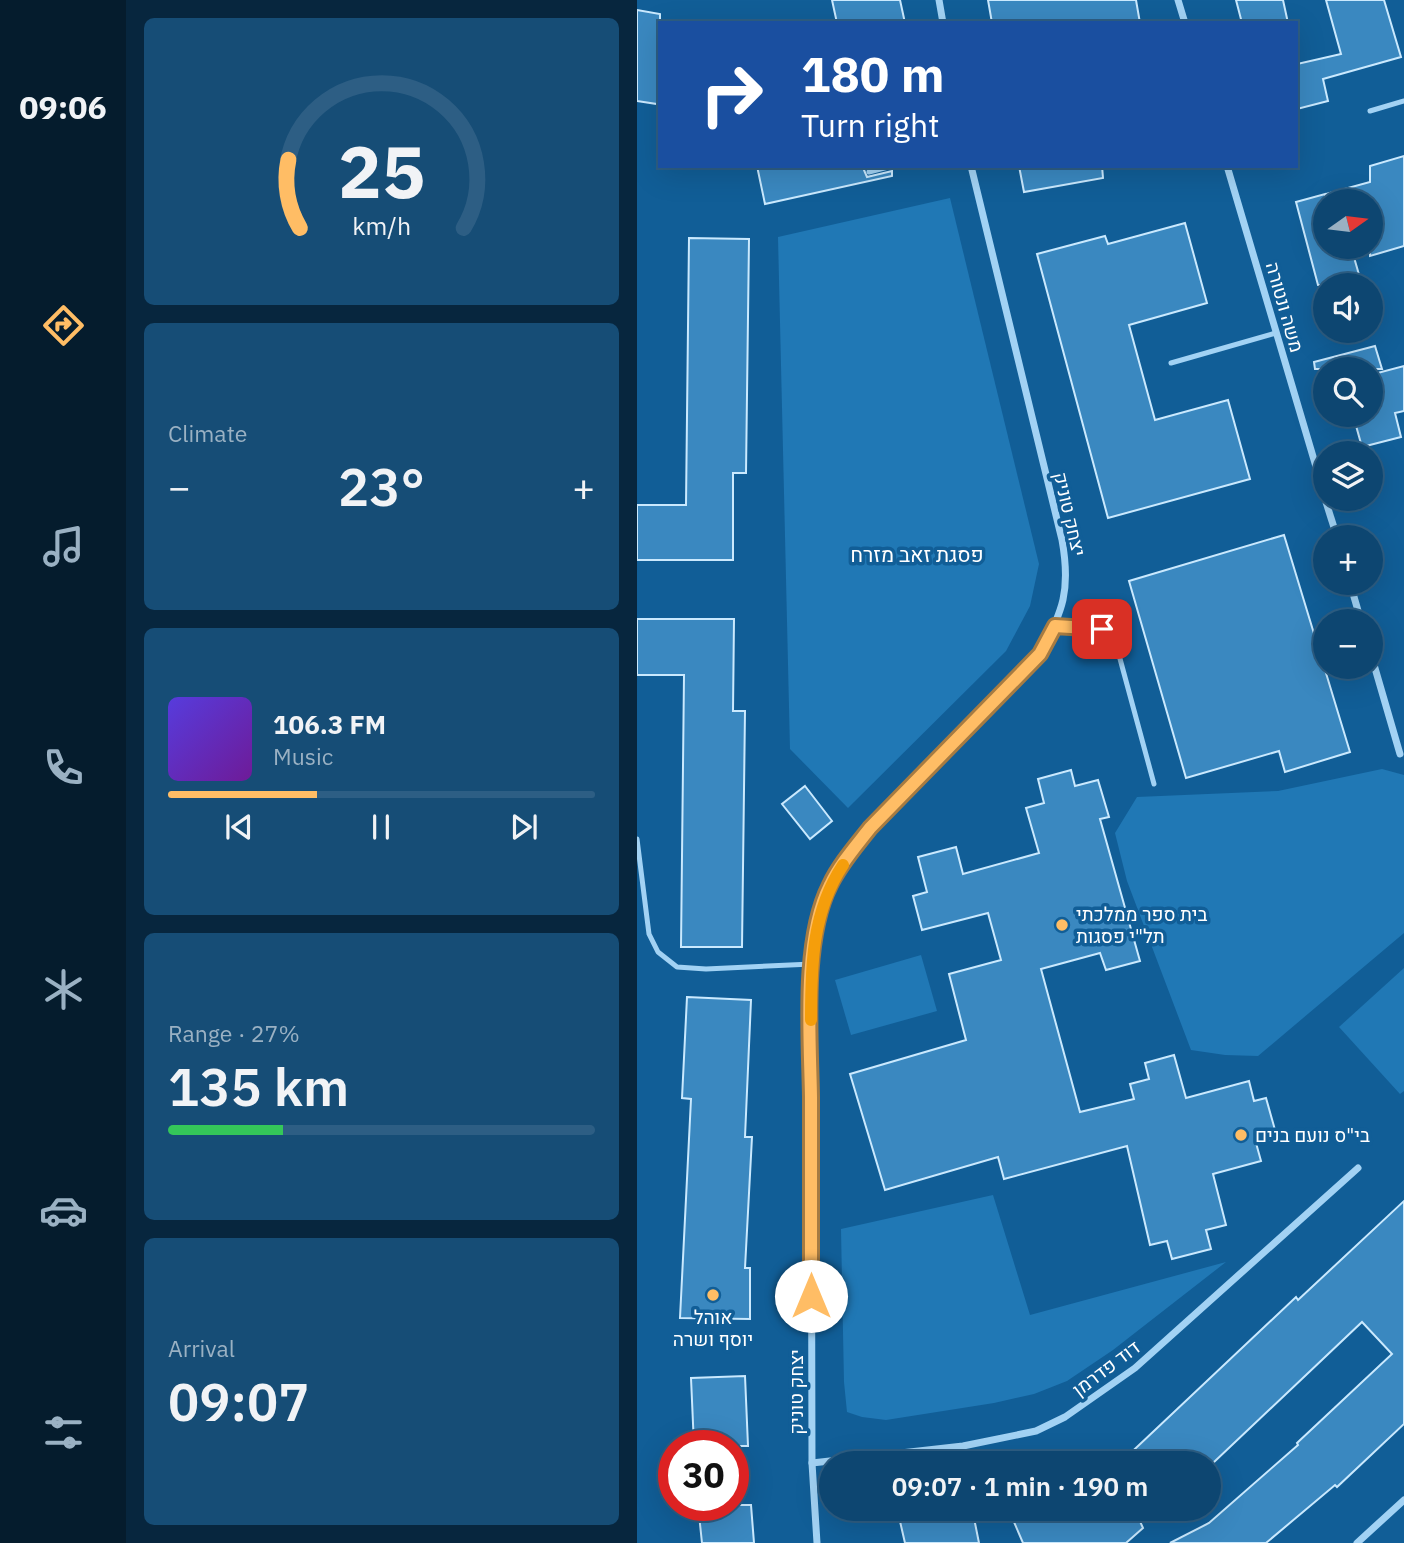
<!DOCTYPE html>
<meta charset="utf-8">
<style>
body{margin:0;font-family:"IBM Plex Sans",Heebo,sans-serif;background:#164d76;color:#f1f3f6;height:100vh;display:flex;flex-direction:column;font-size:26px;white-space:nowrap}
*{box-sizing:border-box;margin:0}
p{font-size:23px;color:#9ab1c3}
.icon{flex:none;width:38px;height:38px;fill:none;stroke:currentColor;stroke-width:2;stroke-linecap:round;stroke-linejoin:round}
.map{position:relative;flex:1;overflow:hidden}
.side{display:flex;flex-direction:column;gap:18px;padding:18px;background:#07263e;width:511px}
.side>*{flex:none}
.hud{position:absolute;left:21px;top:21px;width:640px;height:147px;border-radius:0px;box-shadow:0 7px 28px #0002,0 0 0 2px #2d5e84;background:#1a4fa0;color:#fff;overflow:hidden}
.needle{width:46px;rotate:76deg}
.controls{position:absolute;left:676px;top:189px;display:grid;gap:14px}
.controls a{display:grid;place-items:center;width:70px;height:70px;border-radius:50%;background:#0d4671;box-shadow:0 7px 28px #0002,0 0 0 2px #2d5e84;font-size:35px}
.speed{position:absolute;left:21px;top:1430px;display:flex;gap:14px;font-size:35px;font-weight:700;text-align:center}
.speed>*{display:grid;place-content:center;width:91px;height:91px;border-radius:50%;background:#0d4671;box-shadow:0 7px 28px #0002,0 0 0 2px #2d5e84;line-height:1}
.speed .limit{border:10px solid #d22;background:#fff;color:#111}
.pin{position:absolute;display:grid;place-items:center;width:60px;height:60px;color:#fff;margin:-30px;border-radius:14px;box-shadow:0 4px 10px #0006}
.me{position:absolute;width:77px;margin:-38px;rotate:0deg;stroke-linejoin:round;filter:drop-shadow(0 0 5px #0008)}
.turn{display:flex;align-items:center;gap:24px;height:147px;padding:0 28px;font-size:32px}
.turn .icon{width:91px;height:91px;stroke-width:2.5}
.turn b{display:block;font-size:49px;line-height:60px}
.big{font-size:52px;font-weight:600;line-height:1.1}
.side .widget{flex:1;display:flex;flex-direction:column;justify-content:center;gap:10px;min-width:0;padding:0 24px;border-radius:10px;background:#164d76}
.side .dial{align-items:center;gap:0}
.dial svg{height:182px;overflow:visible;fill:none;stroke:#2d5e84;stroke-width:7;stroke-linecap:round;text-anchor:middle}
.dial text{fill:#f1f3f6;stroke:none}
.song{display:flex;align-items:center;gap:21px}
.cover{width:84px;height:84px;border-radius:10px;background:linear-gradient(135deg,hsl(250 70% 55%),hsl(280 70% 35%))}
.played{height:7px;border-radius:4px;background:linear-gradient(90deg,#ffbd65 35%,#2d5e84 35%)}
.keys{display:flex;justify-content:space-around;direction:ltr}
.heat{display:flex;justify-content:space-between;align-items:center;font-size:38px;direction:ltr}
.charge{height:10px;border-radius:5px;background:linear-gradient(90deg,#34c759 27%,#2d5e84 0)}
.trip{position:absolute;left:182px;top:1451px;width:402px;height:70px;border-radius:35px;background:#0d4671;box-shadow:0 7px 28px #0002,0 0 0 2px #2d5e84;font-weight:600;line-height:70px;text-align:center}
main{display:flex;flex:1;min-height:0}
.tabs{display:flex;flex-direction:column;width:126px;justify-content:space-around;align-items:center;background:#051c2d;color:#9ab1c3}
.tabs .icon{width:49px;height:49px}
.tabs .active{color:#ffbd65}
.tabs b{font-size:32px;color:#f1f3f6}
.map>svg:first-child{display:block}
</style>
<main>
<nav class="tabs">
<b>09:06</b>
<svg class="icon active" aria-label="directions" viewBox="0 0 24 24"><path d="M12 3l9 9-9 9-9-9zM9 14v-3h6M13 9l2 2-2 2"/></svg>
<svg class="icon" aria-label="music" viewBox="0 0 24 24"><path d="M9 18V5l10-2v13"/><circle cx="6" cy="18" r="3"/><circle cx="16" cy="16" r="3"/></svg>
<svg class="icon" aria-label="phone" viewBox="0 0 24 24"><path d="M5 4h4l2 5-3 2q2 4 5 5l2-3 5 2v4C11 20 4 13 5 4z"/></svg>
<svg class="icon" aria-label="climate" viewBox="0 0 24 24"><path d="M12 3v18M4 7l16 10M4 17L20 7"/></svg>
<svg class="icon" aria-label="car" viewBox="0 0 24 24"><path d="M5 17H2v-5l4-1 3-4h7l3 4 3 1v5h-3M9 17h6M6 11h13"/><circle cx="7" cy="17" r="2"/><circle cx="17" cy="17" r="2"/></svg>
<svg class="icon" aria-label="filters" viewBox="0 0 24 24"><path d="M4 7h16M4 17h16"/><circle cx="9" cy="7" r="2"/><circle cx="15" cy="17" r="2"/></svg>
</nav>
<section class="side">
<div class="widget dial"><svg viewBox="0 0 100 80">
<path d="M14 69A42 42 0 1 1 86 69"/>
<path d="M14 69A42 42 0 0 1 9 39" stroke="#ffbd65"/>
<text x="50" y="56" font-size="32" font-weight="700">25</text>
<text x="50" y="72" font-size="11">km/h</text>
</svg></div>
<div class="widget"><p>Climate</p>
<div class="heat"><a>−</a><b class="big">23°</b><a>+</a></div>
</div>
<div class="widget">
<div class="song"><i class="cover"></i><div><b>106.3 FM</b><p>Music</p></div></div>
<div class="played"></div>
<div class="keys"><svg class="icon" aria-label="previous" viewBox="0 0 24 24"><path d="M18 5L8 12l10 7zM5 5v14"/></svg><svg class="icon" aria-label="pause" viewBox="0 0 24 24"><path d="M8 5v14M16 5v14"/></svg><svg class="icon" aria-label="next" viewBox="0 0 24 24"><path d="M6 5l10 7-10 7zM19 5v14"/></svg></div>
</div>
<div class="widget"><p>Range · 27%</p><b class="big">135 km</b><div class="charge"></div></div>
<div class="widget"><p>Arrival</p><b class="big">09:07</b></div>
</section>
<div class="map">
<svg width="767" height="1543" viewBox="0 0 767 1543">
<rect width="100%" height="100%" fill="#115e97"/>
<!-- green -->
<g fill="#2078b5">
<path d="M313 198 402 564 393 606 369 651 211 808 153 749 141 237Z"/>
<path d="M745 769 767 775V933L621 1056 588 1055 554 1050 490 881 478 833 500 797 641 791Z"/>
<path d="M284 955 300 1011 214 1035 198 980Z"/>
<path d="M767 968V1091L763 1094 702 1027Z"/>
<path d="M356 1195 393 1315 589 1262 476 1350 430 1381 397 1394 357 1403 249 1420 225 1417 210 1412 207 1382 204 1229Z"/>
</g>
<!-- building -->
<g fill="#3a88c0" stroke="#cae9fe" stroke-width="2">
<path d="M195 0H263L268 23H200Z"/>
<path d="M351 0H499L503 23H355Z"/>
<path d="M599 0H646L651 23H605Z"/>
<path d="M689 0H747L764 57 686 79 691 101 660 109V64L704 54Z"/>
<path d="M0 10 23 14V86L20 104 0 101Z"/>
<path d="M767 156V246L733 256V201H690L689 194 733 182V166Z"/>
<path d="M120 166H233L227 170 230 177 255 171V176L128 204Z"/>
<path d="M382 166H465L466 178 387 192Z"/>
<path d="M688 194V247H714L725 285H681L659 202Z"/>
<path d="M548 223 570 303 492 325 518 420 591 400 613 479 471 518 400 254 468 236 471 244Z"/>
<path d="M52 238 112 239 109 473H96V560H0V505H49Z"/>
<path d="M738 346 745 369H678L677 362Z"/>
<path d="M767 366V411L758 413 764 437 725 447 716 415H733V375Z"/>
<path d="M647 535 713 752 648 772 642 751 549 778 492 581Z"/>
<path d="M0 619H97L96 711H108L105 947H44L47 675H0Z"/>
<path d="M434 770 438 786 461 780 472 817 463 819 503 961 469 970 463 953 404 969 443 1112 497 1099 493 1084 512 1079 508 1063 537 1055 549 1098 612 1081 617 1101 629 1098 640 1137 619 1143 624 1161 576 1174 589 1225 569 1230 574 1249 535 1259 530 1241 513 1245 490 1146 367 1179 361 1157 248 1190 213 1074 329 1040 312 974 364 960 351 913 285 930 276 896 290 892 281 857 319 847 326 874 402 853 389 808 407 803 401 779Z"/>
<path d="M168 786 195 821 173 839 145 804Z"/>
<path d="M50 997 114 1000 108 1137H115L108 1268H113V1319L43 1318 54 1099 45 1098Z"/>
<path d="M767 1201V1424L700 1487 698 1485 629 1543H533L572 1523 661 1445 660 1443 755 1354 725 1322 576 1463H483L659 1297 661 1300Z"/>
<path d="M108 1376 111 1446H57L54 1378Z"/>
<path d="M61 1505H114L117 1543H65Z"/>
<path d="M303 1508H335L342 1543H268L262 1517Z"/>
<path d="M371 1508H497L506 1528 489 1543H386Z"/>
</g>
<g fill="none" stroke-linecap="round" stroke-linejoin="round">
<!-- service -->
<g stroke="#a2d2f4" stroke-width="5">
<path d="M733 111 767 101"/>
<path d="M232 172 255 166"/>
<path d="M534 363 639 333"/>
<path d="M418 626 465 630 479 644 517 784"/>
<path d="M0 839 12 934 21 952 40 967 69 969 175 964"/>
</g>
<!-- minor -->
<g stroke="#a2d2f4" stroke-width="7">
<path d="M302 0 306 23"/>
<path d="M541 0 548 23"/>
<path d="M590 166 688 497"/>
<path d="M688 499 700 537"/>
<path d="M713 583 724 621"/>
<path d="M733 651 763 754"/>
<path d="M175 1463 326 1446 399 1431 428 1417 498 1368 721 1168"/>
<path d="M180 1543 175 1463 174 1002 176 949 183 914 193 885 213 853 233 828 403 654C426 611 434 590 425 540L334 166"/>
<path d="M720 1543 767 1500"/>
</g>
</g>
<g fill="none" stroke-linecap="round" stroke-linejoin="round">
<defs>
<path id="route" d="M174 1296C174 1229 174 1163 174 1097 173 1035 165 940 193 885 203 864 219 846 233 828L403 654 418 626 465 629"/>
</defs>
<!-- route casing -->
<use href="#route" stroke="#a67b42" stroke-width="18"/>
<!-- route -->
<use href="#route" stroke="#ffbd65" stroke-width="12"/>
<!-- slow -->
<path stroke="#f59e0b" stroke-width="12" d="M174 1020C174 965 175 912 206 865"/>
</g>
<!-- markers -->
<g fill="#ffbd65" stroke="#115e97" stroke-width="2.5">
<circle cx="425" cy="925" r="7"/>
<circle cx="604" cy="1135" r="7"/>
<circle cx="76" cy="1295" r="7"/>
</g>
<g text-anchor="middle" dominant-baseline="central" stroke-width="7" stroke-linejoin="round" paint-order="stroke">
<!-- street labels -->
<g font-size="19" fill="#fff" stroke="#115e97">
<text transform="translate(648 307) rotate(74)">משה ונטורה</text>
<text transform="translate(433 514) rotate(77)">יצחק טוניק</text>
<text transform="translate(469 1368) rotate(-37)">דוד פדרמן</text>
<text transform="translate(159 1392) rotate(-90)">יצחק טוניק</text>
</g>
<!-- poi labels -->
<g font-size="19" fill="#fff" stroke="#115e97" text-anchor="start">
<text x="439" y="914">בית ספר ממלכתי<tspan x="439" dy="22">תל"י פסגות</tspan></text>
<text x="618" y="1135">בי"ס נועם בנים</text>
<text x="76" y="1317" text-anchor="middle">אוהל<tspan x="76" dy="22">יוסף ושרה</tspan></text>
</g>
<!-- neighbourhood labels -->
<g font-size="21" fill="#fff" stroke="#115e97">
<text x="280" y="554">פסגת זאב מזרח</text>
</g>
</g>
</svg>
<div class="controls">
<a><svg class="needle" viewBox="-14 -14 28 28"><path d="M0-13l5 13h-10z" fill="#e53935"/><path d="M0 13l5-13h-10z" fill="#9ab1c3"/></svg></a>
<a><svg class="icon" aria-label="sound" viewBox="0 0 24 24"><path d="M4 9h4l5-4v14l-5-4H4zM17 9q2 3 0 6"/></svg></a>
<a><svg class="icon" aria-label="search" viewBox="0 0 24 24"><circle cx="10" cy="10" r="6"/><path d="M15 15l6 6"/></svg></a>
<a><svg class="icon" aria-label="layers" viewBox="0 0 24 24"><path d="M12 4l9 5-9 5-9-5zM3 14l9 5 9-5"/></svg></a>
<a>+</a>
<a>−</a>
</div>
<div class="speed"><div class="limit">30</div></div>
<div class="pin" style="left:465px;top:629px;background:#d93025"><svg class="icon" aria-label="arrive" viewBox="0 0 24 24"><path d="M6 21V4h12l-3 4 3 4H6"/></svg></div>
<svg class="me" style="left:174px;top:1296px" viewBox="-20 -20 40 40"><circle r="19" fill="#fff"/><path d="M0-13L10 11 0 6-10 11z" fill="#ffbd65"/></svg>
<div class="trip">09:07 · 1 min · 190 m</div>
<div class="hud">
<div class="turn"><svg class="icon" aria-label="right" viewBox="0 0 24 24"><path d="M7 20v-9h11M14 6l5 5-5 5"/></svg><div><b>180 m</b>Turn right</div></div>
</div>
</div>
</main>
